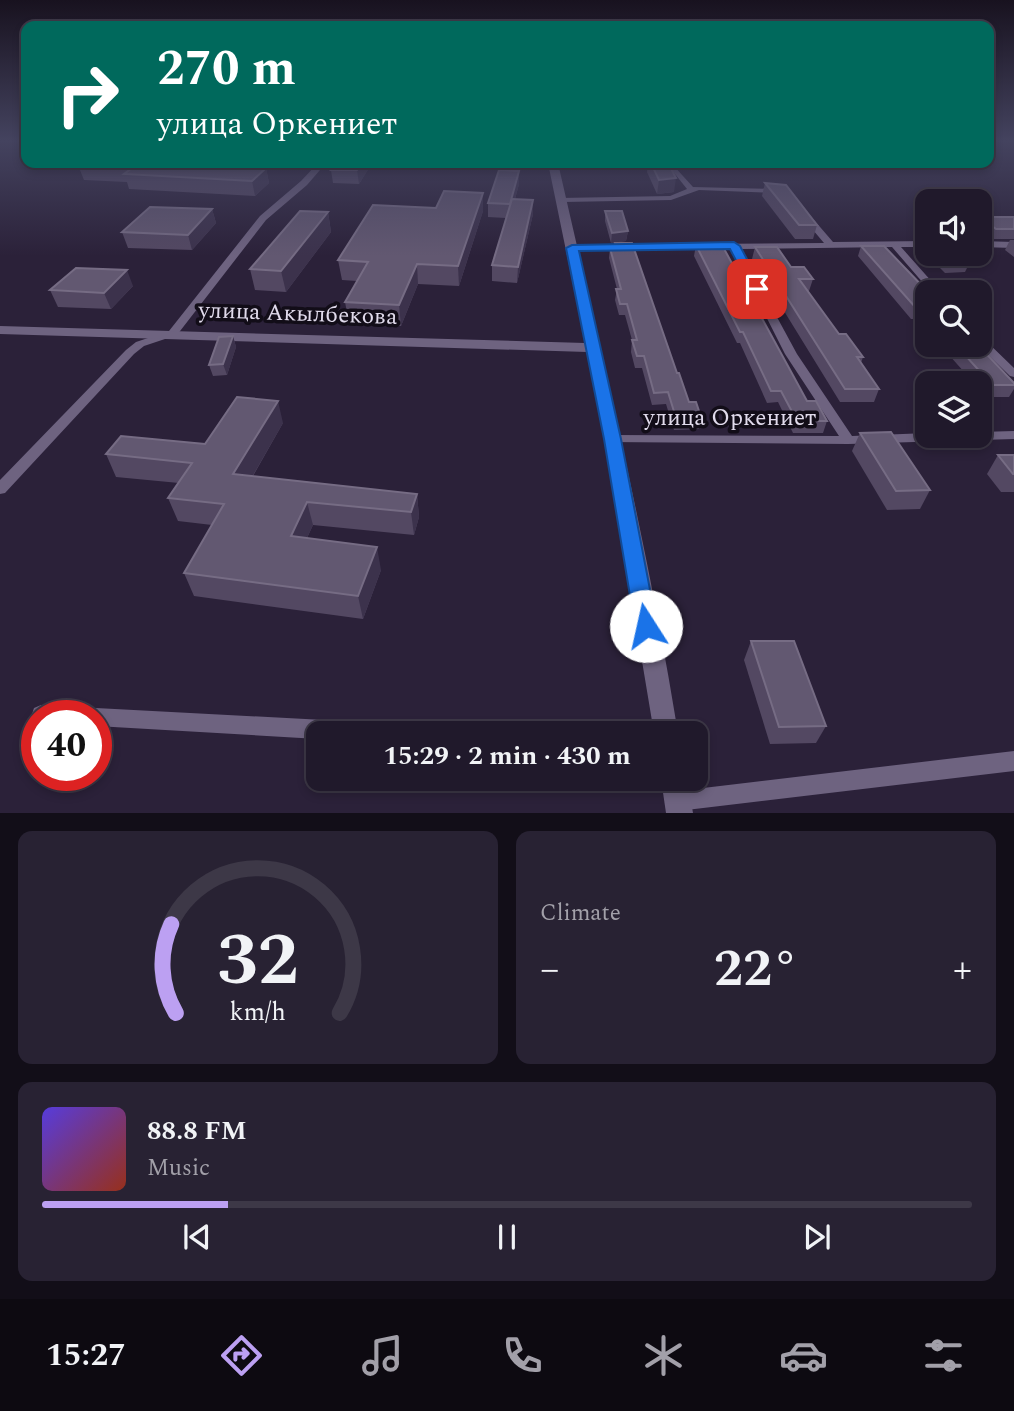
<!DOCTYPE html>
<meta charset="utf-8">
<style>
body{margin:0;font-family:Spectral,serif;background:#282233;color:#f1f3f6;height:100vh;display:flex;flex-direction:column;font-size:26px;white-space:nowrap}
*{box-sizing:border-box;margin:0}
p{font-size:23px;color:#a2a0a9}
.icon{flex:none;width:38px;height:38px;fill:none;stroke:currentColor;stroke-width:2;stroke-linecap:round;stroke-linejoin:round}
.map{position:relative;height:813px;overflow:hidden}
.side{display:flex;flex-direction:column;gap:18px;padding:18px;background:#120e18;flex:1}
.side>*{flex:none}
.top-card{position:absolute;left:21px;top:21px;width:973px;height:147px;border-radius:14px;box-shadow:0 4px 10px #0003,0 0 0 2px #3d3847;background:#00695c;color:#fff;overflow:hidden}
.buttons{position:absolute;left:915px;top:189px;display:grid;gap:14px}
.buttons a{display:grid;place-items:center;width:77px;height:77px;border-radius:14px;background:#20192b;box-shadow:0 4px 10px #0003,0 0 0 2px #3d3847;font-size:35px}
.speed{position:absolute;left:21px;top:700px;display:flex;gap:14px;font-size:35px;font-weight:700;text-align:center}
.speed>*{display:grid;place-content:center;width:91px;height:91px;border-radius:50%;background:#20192b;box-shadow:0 4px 10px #0003,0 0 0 2px #3d3847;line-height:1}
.speed .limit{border:10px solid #d22;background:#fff;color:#111}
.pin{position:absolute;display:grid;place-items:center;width:60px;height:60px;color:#fff;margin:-30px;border-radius:14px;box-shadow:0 4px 10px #0006}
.me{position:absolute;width:77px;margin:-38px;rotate:350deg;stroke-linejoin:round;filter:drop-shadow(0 0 5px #0008)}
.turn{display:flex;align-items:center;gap:24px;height:147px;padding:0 21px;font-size:32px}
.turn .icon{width:91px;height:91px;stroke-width:2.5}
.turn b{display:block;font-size:49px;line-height:60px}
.big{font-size:52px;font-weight:700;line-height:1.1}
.side .card{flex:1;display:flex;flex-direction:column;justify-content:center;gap:10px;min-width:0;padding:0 24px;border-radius:14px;background:#282233}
.side .dial{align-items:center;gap:0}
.dial svg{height:182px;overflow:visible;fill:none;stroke:#3d3847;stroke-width:7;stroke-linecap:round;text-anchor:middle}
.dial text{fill:#f1f3f6;stroke:none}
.song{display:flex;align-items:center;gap:21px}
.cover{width:84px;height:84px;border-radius:10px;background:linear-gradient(135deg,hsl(250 70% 55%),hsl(10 70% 35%))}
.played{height:7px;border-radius:4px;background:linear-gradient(90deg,#bca0f2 20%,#3d3847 20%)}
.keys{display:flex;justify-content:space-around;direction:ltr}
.heat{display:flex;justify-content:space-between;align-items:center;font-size:38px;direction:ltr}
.side .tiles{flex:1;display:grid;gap:18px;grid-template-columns:1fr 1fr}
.card:last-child{grid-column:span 2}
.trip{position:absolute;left:306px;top:721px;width:402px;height:70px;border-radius:14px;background:#20192b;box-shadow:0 4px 10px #0003,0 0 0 2px #3d3847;font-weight:700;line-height:70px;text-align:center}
.tabs{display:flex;height:112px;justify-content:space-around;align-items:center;background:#0d0a11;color:#a2a0a9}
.tabs .icon{width:49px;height:49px}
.tabs .active{color:#bca0f2}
.tabs b{font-size:32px;color:#f1f3f6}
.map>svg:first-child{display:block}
</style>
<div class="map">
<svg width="1014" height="813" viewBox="0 0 1014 813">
<rect width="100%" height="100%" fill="#2b2139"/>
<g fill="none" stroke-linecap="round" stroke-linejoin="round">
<!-- minor -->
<g fill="#6e6380" fill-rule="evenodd">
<path d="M318 163H326L307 185 266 220 177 335 144 346 134 354 5 493 0 494V480L126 350 136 342 169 331 260 216 301 181Z"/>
<path d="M554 165H673L693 187 780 189 784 191 780 193 699 190 671 200 563 202H560V198L670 196 687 189 671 169H551V165Z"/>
<path d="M802 213H808L833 242 928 241V247H901L941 292H931L892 247 740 249 797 354 852 436 928 433V436H980V432L1014 431V439L848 444 608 442 607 439 608 436 613 435 839 436 785 354 732 249 572 251 568 248 572 245 824 243 802 217Z"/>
<path d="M980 241 1014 242V248L980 247Z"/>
<path d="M980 338 984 339 1014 368V377L1010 376 978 345H980Z"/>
<path d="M41 705 68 707 75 710 77 716H37V721L32 714 34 708Z"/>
<path d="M96 708 380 723 387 726 390 733H318V739L96 726V716H87L89 710Z"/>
<path d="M1014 751V771L678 811 671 808 668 801 671 794 678 791Z"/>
</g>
<!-- tertiary -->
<g fill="#6e6380" fill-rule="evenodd">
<path d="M548 163H558C601 352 647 541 678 733H654L605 439 587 352 0 334V326L585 343Z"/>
<path d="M661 779H687L693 813H666Z"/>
</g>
</g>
<!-- wall -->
<g fill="#534862">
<path d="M372 163 359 184 333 183 331 170Z"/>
<path d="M648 163H668L674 192 657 194 647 172Z"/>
<path d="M78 165H252L250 167 266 168 269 183 255 196 129 189 127 182 84 180Z"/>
<path d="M765 183 817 225 813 239H795L762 196Z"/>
<path d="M519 184 515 199 533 214 517 283 492 281V265L506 218 488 217V203Z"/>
<path d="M483 193V211L459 286 418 284 401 326 349 323 345 302 357 281 342 280 338 260 436 208Z"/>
<path d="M212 209 216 223 192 250 128 248 122 232Z"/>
<path d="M605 211 628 231 626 241 611 243 605 221Z"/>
<path d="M328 212 331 232 286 292 255 290 250 269Z"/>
<path d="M980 217H1014V239H991L980 230Z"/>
<path d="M1010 240H1014V257L1005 250Z"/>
<path d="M615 243 689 402 701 417 699 429 674 430 666 404 652 405 642 368H635L631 352 632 340 625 315H619L615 300 617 289 609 258 610 248H615Z"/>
<path d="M696 245 807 401 827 421 823 433H793L778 402 767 403 740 343H737L694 256Z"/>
<path d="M861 246 928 292V330L918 319H911L858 256Z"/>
<path d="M755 247 813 279 809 291H808L839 334 863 357 861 363 879 389 874 402H840L752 259Z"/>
<path d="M929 254H961L970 262 965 272 945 273 928 256Z"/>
<path d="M133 286 111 309 58 307 50 290Z"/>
<path d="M233 336 236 347 227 375 213 376 209 365Z"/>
<path d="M940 345H978L1014 383V389L1009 397H986L980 390V383H974Z"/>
<path d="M283 423 253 476 417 494 419 517 414 535 313 525 307 538 381 570 363 619 194 596 184 573 212 525 178 521 168 498 179 483 116 477 106 454 205 444Z"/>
<path d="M860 433 930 490 920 509 887 510 852 451Z"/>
<path d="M998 455H1014V492H1001L987 474Z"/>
<path d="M751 641 826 726 816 743 770 744 744 660Z"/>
</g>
<!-- shaded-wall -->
<g fill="#3c324c">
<path d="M235 163H252V165L237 180 231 166Z"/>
<path d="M362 163H372L359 184 357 170Z"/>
<path d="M266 168 269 183 255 196 252 181Z"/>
<path d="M519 171V184L510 218V204Z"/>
<path d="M676 178 674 192 657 194 659 180Z"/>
<path d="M483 193V211L459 286 458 266Z"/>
<path d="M533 200V214L517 283 518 267Z"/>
<path d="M212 209 216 223 192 250 188 235Z"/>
<path d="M328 212 331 232 286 292 281 271Z"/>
<path d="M628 231 626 241 611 243 612 233Z"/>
<path d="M417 264 418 284 401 326 399 305Z"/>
<path d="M127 270 133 286 111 309 104 293Z"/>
<path d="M233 336 236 347 227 375 223 364Z"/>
<path d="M278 401 283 423 241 496 233 474Z"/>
<path d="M417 494 419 517 414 535 411 512Z"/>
<path d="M307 502 313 525 297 559 291 536Z"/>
<path d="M377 547 381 570 363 619 358 596Z"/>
</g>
<!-- building -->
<g fill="#625871" stroke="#766c84" stroke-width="2">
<path d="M82 163H235L231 166 266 168 252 181 124 174 132 168 78 165Z"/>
<path d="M336 163H362L357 170H331Z"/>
<path d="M651 163H668L676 178 659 180Z"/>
<path d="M499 170 519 171 510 204 488 203Z"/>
<path d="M765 183 786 185 817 225H799Z"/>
<path d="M444 191 483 193 458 266 417 264 399 305 345 302 368 262 338 260 373 205 436 208Z"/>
<path d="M512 199 533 200 518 267 492 265Z"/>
<path d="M150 207 212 209 188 235 122 232Z"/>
<path d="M300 211 328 212 281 271 250 269Z"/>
<path d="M605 211H622L628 231 612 233Z"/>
<path d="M980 217H1014V229H996Z"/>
<path d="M615 243H632L677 373H679L689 402H696L701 417 676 418 668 392 654 393 644 356H637L632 340H637L627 304H620L616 289H621L610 248H617Z"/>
<path d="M696 245H722L807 401H816L827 421H797L781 391H771L743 332H740Z"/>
<path d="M861 246H884L928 292V314L922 308H916Z"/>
<path d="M755 247H777L791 267H804L813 279H799L839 334H846L863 357H857L879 389H845Z"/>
<path d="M941 254H961L970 262H950Z"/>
<path d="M76 268 127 270 104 293 50 290Z"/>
<path d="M233 336 223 364 209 365 219 337Z"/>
<path d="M956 345H978L1014 383V385H992Z"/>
<path d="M237 397 278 401 233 474 417 494 411 512 307 502 291 536 377 547 358 596 184 573 224 504 168 498 192 463 106 454 121 436 205 444Z"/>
<path d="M891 432 930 490 896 491 860 433Z"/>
<path d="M998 455H1014V474H1013Z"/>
<path d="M751 641H794L826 726 779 727Z"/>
</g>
<!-- sky -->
<linearGradient id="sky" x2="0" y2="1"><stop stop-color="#18121f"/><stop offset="0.55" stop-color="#44435f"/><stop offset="1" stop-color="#44435f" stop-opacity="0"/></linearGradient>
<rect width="1014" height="256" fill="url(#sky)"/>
<!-- route -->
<path fill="#1a73e8" stroke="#114b97" stroke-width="2" d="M734 242 740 246 763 289 761 291H752L730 249 579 251 621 439 657 626 654 633 646 636 638 633 635 626 604 439 566 248 572 245Z"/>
<g text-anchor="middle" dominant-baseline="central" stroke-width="7" stroke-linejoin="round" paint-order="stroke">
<!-- street labels -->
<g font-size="23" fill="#e1dbec" stroke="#120d18">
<text transform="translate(298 314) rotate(2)">улица Акылбекова</text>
<text x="730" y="418">улица Оркениет</text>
</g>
</g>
</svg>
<div class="buttons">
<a><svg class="icon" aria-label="sound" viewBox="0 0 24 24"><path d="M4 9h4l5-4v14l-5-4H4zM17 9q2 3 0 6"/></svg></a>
<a><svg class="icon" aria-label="search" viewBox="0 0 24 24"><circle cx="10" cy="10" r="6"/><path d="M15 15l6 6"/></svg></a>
<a><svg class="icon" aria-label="layers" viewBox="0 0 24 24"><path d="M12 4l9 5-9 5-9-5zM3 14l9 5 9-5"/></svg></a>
</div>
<div class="speed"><div class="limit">40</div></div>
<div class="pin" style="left:757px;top:289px;background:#d93025"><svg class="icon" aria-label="arrive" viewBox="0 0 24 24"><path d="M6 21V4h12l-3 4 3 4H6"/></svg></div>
<svg class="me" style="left:646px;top:626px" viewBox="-20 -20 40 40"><circle r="19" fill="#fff"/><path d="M0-13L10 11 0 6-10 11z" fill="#1a73e8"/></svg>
<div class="trip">15:29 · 2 min · 430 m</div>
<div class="top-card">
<div class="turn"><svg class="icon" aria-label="right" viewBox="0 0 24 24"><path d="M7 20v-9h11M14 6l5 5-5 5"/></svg><div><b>270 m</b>улица Оркениет</div></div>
</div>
</div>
<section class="side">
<div class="tiles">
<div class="card dial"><svg viewBox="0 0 100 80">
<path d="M14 69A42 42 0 1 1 86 69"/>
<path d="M14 69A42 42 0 0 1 12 30" stroke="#bca0f2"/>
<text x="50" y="56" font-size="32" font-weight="700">32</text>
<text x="50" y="72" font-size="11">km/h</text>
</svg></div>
<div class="card"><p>Climate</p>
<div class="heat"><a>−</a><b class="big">22°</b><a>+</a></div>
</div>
<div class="card">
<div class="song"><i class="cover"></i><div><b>88.8 FM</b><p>Music</p></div></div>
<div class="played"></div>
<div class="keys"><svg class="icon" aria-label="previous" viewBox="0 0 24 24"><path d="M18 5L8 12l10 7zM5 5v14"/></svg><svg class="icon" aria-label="pause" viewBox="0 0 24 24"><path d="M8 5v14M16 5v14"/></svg><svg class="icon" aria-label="next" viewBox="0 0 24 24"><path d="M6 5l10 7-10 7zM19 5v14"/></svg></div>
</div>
</div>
</section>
<nav class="tabs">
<b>15:27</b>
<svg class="icon active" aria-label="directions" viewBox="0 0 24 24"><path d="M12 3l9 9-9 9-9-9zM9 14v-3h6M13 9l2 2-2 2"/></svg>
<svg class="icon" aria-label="music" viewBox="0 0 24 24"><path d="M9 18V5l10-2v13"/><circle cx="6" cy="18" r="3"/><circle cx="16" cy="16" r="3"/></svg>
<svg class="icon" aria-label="phone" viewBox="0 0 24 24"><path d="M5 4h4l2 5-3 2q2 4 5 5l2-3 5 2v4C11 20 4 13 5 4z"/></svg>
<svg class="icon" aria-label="climate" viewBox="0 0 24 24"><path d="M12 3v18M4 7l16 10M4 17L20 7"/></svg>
<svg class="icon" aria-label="car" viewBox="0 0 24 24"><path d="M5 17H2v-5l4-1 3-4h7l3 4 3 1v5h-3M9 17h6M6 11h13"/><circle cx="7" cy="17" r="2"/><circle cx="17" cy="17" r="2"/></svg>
<svg class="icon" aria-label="filters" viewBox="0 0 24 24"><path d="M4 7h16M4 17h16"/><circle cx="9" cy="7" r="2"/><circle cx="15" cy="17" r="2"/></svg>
</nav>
